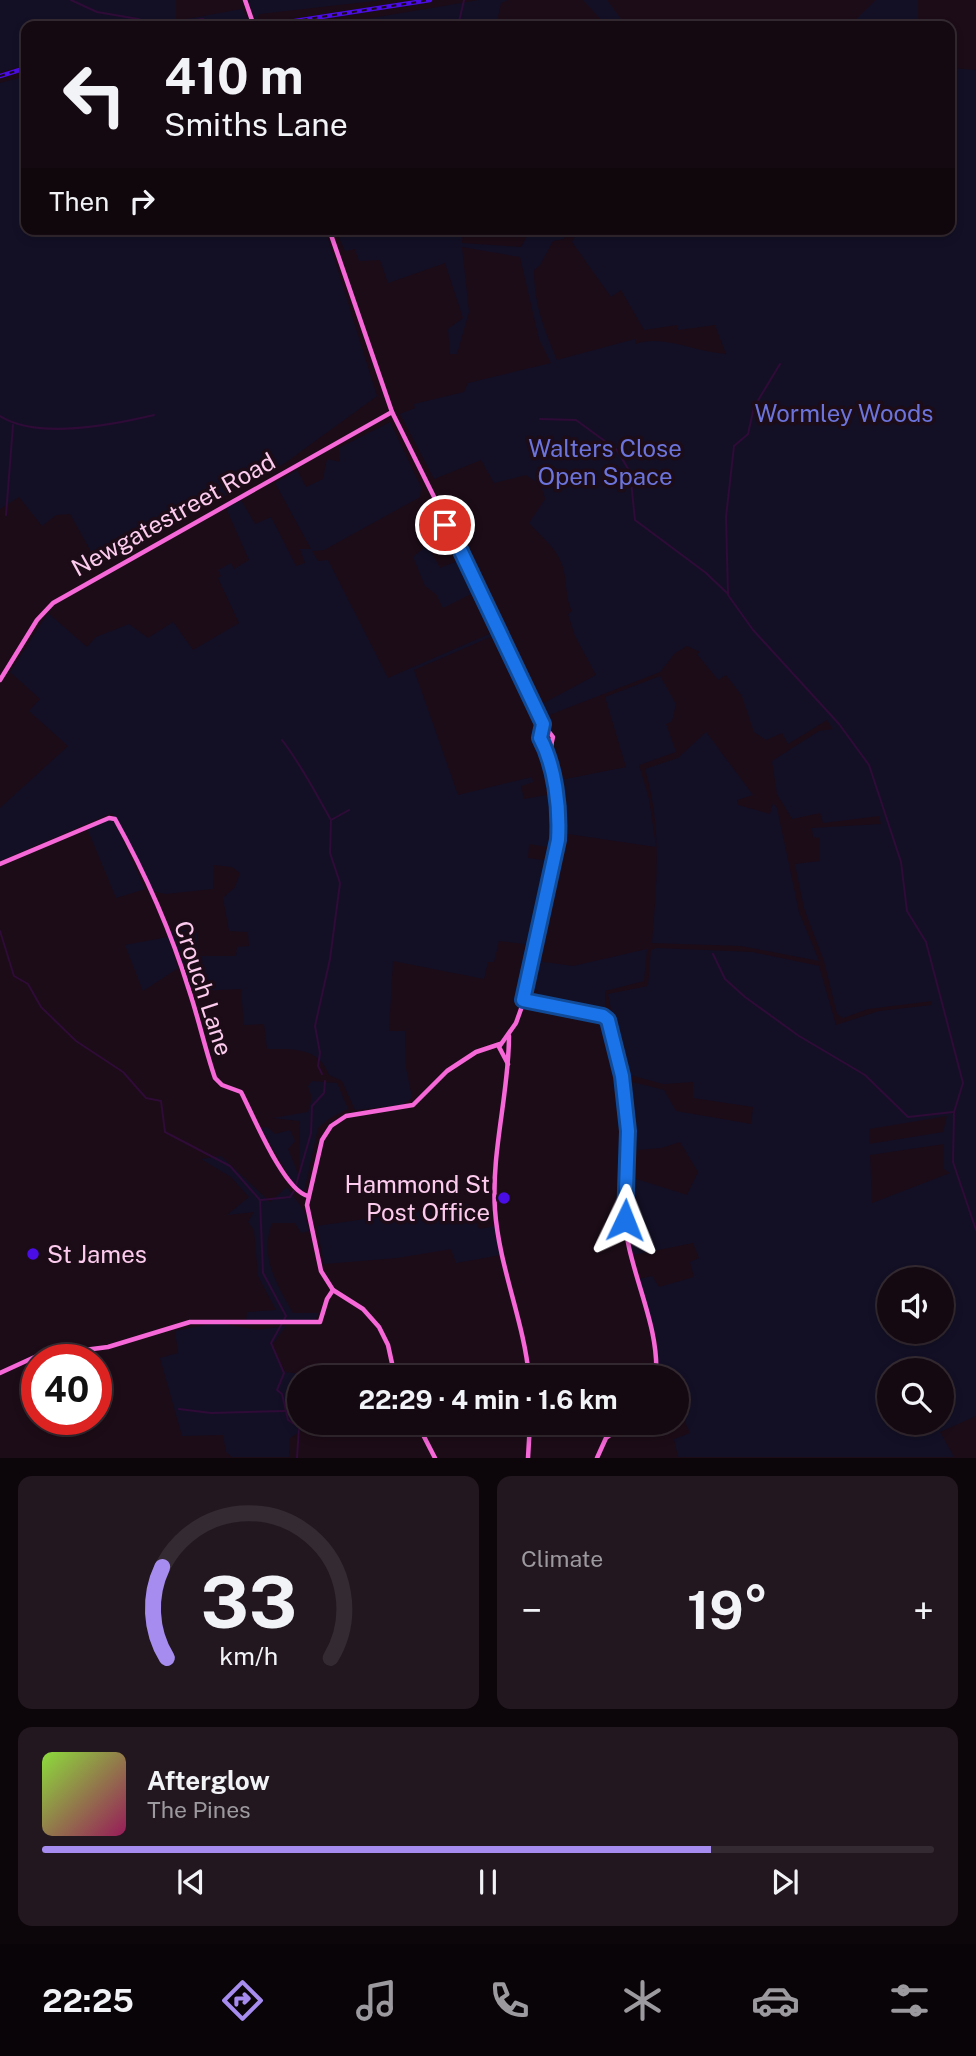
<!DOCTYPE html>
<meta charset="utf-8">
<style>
body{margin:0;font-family:"Public Sans",sans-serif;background:#22171f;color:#f1f3f6;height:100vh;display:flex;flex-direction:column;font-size:26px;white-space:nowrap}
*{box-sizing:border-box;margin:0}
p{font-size:23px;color:#9d9a9f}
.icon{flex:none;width:38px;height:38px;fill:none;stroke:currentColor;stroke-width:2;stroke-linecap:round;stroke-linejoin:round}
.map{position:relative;height:1458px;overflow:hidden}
.drawer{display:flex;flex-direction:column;gap:18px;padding:18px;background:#0c0509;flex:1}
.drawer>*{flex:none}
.hud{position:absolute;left:21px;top:21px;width:934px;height:214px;border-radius:14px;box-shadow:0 4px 10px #0003,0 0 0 2px #342a31;background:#150911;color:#f1f3f6;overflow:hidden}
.fabs{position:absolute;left:877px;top:1267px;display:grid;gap:14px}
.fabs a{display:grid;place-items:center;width:77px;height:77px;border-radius:50%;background:#150911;box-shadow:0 4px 10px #0003,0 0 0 2px #342a31;font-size:35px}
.speed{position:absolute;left:21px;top:1344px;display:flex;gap:14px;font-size:35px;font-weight:700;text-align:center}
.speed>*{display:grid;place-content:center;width:91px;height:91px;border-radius:50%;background:#150911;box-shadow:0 4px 10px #0003,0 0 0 2px #342a31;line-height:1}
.speed .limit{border:10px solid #d22;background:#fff;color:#111}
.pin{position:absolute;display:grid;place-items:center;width:60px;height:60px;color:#fff;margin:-30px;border:4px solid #fff;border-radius:50%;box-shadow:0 2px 7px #0007}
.me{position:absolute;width:77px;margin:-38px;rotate:2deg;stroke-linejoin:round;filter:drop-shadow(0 0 5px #0008)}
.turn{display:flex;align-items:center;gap:24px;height:147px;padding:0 28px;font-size:32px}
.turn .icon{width:91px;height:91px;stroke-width:2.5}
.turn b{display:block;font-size:49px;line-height:60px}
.then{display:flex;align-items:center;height:66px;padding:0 28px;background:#0003;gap:14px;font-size:26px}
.big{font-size:52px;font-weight:700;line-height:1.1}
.drawer .card{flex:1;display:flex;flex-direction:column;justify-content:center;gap:10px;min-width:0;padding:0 24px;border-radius:14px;background:#22171f}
.drawer .dial{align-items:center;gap:0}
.dial svg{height:182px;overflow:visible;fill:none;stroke:#342a31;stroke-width:7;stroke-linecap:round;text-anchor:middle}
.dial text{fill:#f1f3f6;stroke:none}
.song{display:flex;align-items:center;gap:21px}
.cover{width:84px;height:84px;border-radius:10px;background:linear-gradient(135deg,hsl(90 70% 55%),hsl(330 70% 35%))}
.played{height:7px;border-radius:4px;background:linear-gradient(90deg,#a68cef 75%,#342a31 75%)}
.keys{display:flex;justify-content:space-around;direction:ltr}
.heat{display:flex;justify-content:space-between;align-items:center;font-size:38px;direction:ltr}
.drawer .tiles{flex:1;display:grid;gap:18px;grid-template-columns:1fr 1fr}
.card:last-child{grid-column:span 2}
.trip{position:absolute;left:287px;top:1365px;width:402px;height:70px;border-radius:35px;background:#150911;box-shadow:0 4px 10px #0003,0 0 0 2px #342a31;font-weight:700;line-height:70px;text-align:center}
.menu{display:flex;height:112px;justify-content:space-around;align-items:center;background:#080407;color:#9d9a9f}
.menu .icon{width:49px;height:49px}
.menu .on{color:#a68cef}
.menu b{font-size:32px;color:#f1f3f6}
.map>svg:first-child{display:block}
</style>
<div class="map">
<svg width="976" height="1458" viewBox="0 0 976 1458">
<rect width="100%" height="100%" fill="#1c0c17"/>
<!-- green -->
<g fill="#131026" fill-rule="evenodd">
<path d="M0 0H176V21L242 9 250 23 168 26 165 24 26 26V65L0 72Z"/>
<path d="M248 0H383L259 14 256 21Z"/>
<path d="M479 0H508L501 3 496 26H294L366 19Z"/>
<path d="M583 0H607L626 26H607Z"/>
<path d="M876 0H918V26H849Z"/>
<path d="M950 68 976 70V1416L940 1432 954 1457H678L674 1439 690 1433 677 1404V1377H659L657 1339 639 1279 652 1276 659 1287 694 1277 690 1262 699 1258 693 1243 633 1255C628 1227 627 1205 630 1177L687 1195 698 1172 680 1142 661 1148 637 1150 635 1108 624 1080 664 1090 676 1111 751 1124 753 1107 693 1098V1082L663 1084 623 1073 608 994 648 986 651 950 657 948 752 952 819 966 836 1025 879 1011 932 1005V1001L868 1009 843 1018 837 1014 824 961 804 908 795 864 820 861V838L813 837 812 828 881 824 879 816 823 823 820 813 792 819 777 794 772 761 819 731 833 729 827 720 788 744 782 733 766 740 754 732 742 696 726 675 718 680 697 654 700 652 687 646 675 653 660 672 544 717 540 705 596 675 575 636 568 614 572 611C564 596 568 578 561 562 555 547 540 535 529 523L545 499 541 485 526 475 494 483 481 460 434 479 400 414 415 408 414 404 464 392 468 383 551 363 539 339 520 257 462 247 469 312 457 354H450L448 329 463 318 445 263 388 283 380 260 359 261 355 249 345 251 337 233 349 229H463L462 243 521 247 531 229H551L565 235 564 239 553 241 540 265 534 270C534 304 544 329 557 360L635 339 636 344C662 334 698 353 726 354L715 325 678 330 677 325 644 330 621 290 611 297 572 242 578 229H950ZM947 1116 943 1132 869 1144V1129ZM944 1144V1169L950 1173 872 1203 870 1155ZM889 1279H942V1332H889ZM889 1370H942V1423H889Z"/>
<path d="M26 76V229H325L377 396 285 463 99 566 70 514 56 515 42 526 19 497 0 509V83Z"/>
<path d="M390 422 421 487 420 497 324 550 312 551 318 561 328 560 388 678 496 631 497 634 414 670 458 795 532 777 533 782 521 786 524 799 552 794 555 829 553 848 529 844 528 858 550 861 532 945 499 941 494 962H488L484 979 393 961 389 1031H405L406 1068 412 1098 402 1105 355 1110 342 1081 329 1075C319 1047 293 1049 267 1049L264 1024 244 1025 241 989 192 991 171 931 176 928 197 933 199 956H236L237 947 249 946 248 932 229 931 223 898 235 887 240 873 232 867 214 865 213 889 165 894 150 890 112 813 0 861V808L68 746 29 711 40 699 10 672 48 613 87 647 96 637 129 624 148 638 173 622 193 650 239 623 218 578 221 576 218 570 231 563 234 569 249 560 226 508 241 500 255 524 271 517 296 566 305 563 300 549H311L275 483 297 470 306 487 323 479 327 459 340 462 339 448Z"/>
<path d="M427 545 440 568 460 560 475 592 443 608 436 594 425 586 413 557Z"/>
<path d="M660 676 676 704 672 721 666 724 676 752 639 765 649 799 656 847 561 833 556 781 626 767 605 697Z"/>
<path d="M706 732 753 795 737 800 738 805 770 814 773 803 777 808 799 912 819 961 741 946 652 943C657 883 662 827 645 769L678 758Z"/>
<path d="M109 819 114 821 145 889 116 898 87 828Z"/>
<path d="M168 937 178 968 143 991 125 945Z"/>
<path d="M647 949 644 981 605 991 606 1013 540 1002 537 990 532 987 536 961 573 966Z"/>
<path d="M312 1081 337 1083 348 1109 330 1118 318 1128 304 1192 297 1190 261 1128 267 1127 275 1134 290 1130 295 1141 288 1149 299 1176 300 1121 272 1118 308 1112 312 1098 308 1086Z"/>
<path d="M221 1156 270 1202 287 1187 304 1211 309 1231 301 1233 295 1223H272C259 1256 277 1285 293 1313H319L315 1320 246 1321 247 1312 276 1310 258 1276 254 1230 248 1222 254 1212 227 1215 249 1197 231 1177 201 1159Z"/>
<path d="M468 1204 479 1229 495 1226 500 1255 456 1263 451 1249 397 1258 324 1264 317 1226Z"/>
<path d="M217 1323 257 1330 286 1326 272 1345 285 1372 300 1374 306 1366H313L321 1376 334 1374 335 1377H299V1423H303L302 1430 290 1438 289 1457H232L226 1452 223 1435 182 1436 160 1358 178 1353 175 1331Z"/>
</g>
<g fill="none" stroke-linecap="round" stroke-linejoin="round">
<!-- stream -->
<g stroke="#2f0b37" stroke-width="2">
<path d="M71 0 97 12 138 19 152 26 203 19 211 26"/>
<path d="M458 26 464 0"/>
<path d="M0 416C38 440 112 425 154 415"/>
<path d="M540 419 576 420 617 450 630 472 635 520 706 573 727 593"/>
<path d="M6 515 13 425"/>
<path d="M753 630 839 724 869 765 901 862 907 911 926 942 963 1083 954 1112 953 1162 976 1230"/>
<path d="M753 630 728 595 726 517 734 446 748 434 754 407 780 364"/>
<path d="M282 740C302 766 315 792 331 820L349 810"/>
<path d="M0 931 14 976 28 984 41 1007 76 1041 123 1072 146 1098 161 1101 165 1132 230 1166 260 1200 263 1273 286 1316 271 1343 284 1373 277 1390 282 1394 288 1420 299 1427 297 1458"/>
<path d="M713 954 725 979 745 997 799 1036 865 1075 908 1117 953 1112"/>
<path d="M322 1074 318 1066 320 1053 315 1026 330 959 340 883 330 853 331 820"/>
<path d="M296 1185 311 1133 312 1106 324 1093 325 1081"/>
<path d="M261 1200 290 1197 294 1191"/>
<path d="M179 1409 211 1413 286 1411"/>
</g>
<!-- secondary -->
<g stroke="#f667d8" stroke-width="4.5">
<path d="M245 0 254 26"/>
<path d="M329 229 392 412 444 517 455 527 456 541 543 724 553 737C544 769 560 806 558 840L521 1009 516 1023 499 1047 508 1064"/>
<path d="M444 519V534L455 541"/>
<path d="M0 680 37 620 53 603 392 412"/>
<path d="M543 724 540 738 548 750"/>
<path d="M0 864 109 818 115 819C145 873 171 932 189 990 199 1020 205 1049 215 1078L222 1085 241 1092C253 1115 284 1191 308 1196"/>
<path d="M523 1000 603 1015C619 1028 629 1128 630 1151 630 1170 623 1190 624 1209 625 1267 660 1320 656 1377"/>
<path d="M509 1036C509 1093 491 1152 495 1210 499 1267 524 1321 529 1377"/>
<path d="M0 1373 37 1356 108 1347 190 1322H320L327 1299 333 1290"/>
<path d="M395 1377 388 1345 379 1327 363 1309 333 1290 321 1271 307 1205 322 1140 331 1126 346 1116 413 1105 447 1071 476 1052 500 1044"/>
<path d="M417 1423 435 1458"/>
<path d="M528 1458 530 1423"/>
<path d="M597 1458 606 1438 627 1423"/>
</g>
<defs>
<g id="rail">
<path d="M263 26 430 0"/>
<path d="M0 76 26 68"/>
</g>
</defs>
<!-- rail casing -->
<use href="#rail" stroke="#4b0de6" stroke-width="4.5"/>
<!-- rail -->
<use href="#rail" stroke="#1c0c17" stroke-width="2" stroke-dasharray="5" stroke-linecap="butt"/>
</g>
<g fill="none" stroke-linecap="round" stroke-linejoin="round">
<defs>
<path id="route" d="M445 525 444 534 456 541 543 724 540 738C555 766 560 807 558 840L523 1000 603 1016 608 1020 622 1076 628 1131 625 1220"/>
</defs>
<!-- route casing -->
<use href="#route" stroke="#114b97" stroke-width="18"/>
<!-- route -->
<use href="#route" stroke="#1a73e8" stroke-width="12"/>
</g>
<!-- markers -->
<g fill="#4b0de6" stroke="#1c0c17" stroke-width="2.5">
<circle cx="504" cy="1198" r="7"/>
<circle cx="33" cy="1254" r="7"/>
</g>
<g text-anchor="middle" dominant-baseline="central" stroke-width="7" stroke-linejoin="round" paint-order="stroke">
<!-- park labels -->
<g font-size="24" fill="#6c74db" stroke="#1c0c17">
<text x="844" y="413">Wormley Woods</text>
<text x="605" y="448">Walters Close<tspan x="605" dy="28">Open Space</tspan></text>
</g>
<!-- street labels -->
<g font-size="24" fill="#fccbed" stroke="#1c0c17">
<text transform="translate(173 514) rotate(-29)">Newgatestreet Road</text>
<text transform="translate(204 988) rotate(72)">Crouch Lane</text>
</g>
<!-- poi labels -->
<g font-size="24" fill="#fccbed" stroke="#1c0c17" text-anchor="end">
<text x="490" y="1184">Hammond St<tspan x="490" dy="28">Post Office</tspan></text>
<text x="47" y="1254" text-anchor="start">St James</text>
</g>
</g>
</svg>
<div class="fabs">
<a><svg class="icon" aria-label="sound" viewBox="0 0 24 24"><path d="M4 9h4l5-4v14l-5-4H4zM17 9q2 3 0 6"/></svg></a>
<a><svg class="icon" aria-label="search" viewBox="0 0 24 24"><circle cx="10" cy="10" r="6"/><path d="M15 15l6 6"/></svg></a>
</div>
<div class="speed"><div class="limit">40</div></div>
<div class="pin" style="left:445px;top:525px;background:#d93025"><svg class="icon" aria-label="arrive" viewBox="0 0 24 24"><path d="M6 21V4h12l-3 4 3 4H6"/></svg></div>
<svg class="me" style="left:625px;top:1220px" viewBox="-20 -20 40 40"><path d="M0-17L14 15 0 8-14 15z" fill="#1a73e8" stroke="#fff" stroke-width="4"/></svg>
<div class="trip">22:29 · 4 min · 1.6 km</div>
<div class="hud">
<div class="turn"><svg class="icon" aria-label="left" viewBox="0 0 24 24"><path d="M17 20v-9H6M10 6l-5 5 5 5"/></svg><div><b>410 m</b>Smiths Lane</div></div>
<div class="then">Then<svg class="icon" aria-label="right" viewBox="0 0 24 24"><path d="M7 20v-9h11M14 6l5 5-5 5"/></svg></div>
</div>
</div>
<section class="drawer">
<div class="tiles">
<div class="card dial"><svg viewBox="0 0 100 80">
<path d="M14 69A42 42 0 1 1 86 69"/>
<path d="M14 69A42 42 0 0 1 12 29" stroke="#a68cef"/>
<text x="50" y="56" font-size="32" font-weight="700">33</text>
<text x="50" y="72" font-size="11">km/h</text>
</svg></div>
<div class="card"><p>Climate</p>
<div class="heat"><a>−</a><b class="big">19°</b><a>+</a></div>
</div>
<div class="card">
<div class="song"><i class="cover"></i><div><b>Afterglow</b><p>The Pines</p></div></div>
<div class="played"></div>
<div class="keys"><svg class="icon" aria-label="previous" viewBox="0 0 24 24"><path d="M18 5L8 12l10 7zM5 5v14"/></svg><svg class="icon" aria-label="pause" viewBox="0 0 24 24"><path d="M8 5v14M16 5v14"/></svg><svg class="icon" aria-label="next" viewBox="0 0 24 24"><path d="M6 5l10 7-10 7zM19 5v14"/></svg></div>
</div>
</div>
</section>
<nav class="menu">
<b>22:25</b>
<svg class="icon on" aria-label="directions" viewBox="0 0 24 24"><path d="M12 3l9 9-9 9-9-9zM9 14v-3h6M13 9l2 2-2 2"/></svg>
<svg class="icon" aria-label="music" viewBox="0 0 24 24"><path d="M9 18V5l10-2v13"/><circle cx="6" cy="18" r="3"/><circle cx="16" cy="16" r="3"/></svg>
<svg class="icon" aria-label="phone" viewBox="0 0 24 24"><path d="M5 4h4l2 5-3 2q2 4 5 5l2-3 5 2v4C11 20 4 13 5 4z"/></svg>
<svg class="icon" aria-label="climate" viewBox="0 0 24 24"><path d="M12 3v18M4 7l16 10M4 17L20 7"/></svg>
<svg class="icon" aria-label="car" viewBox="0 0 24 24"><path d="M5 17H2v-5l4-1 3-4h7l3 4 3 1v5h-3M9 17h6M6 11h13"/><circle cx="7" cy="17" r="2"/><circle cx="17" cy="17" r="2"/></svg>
<svg class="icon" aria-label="filters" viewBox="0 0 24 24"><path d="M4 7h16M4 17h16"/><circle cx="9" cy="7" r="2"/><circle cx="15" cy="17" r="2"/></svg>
</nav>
